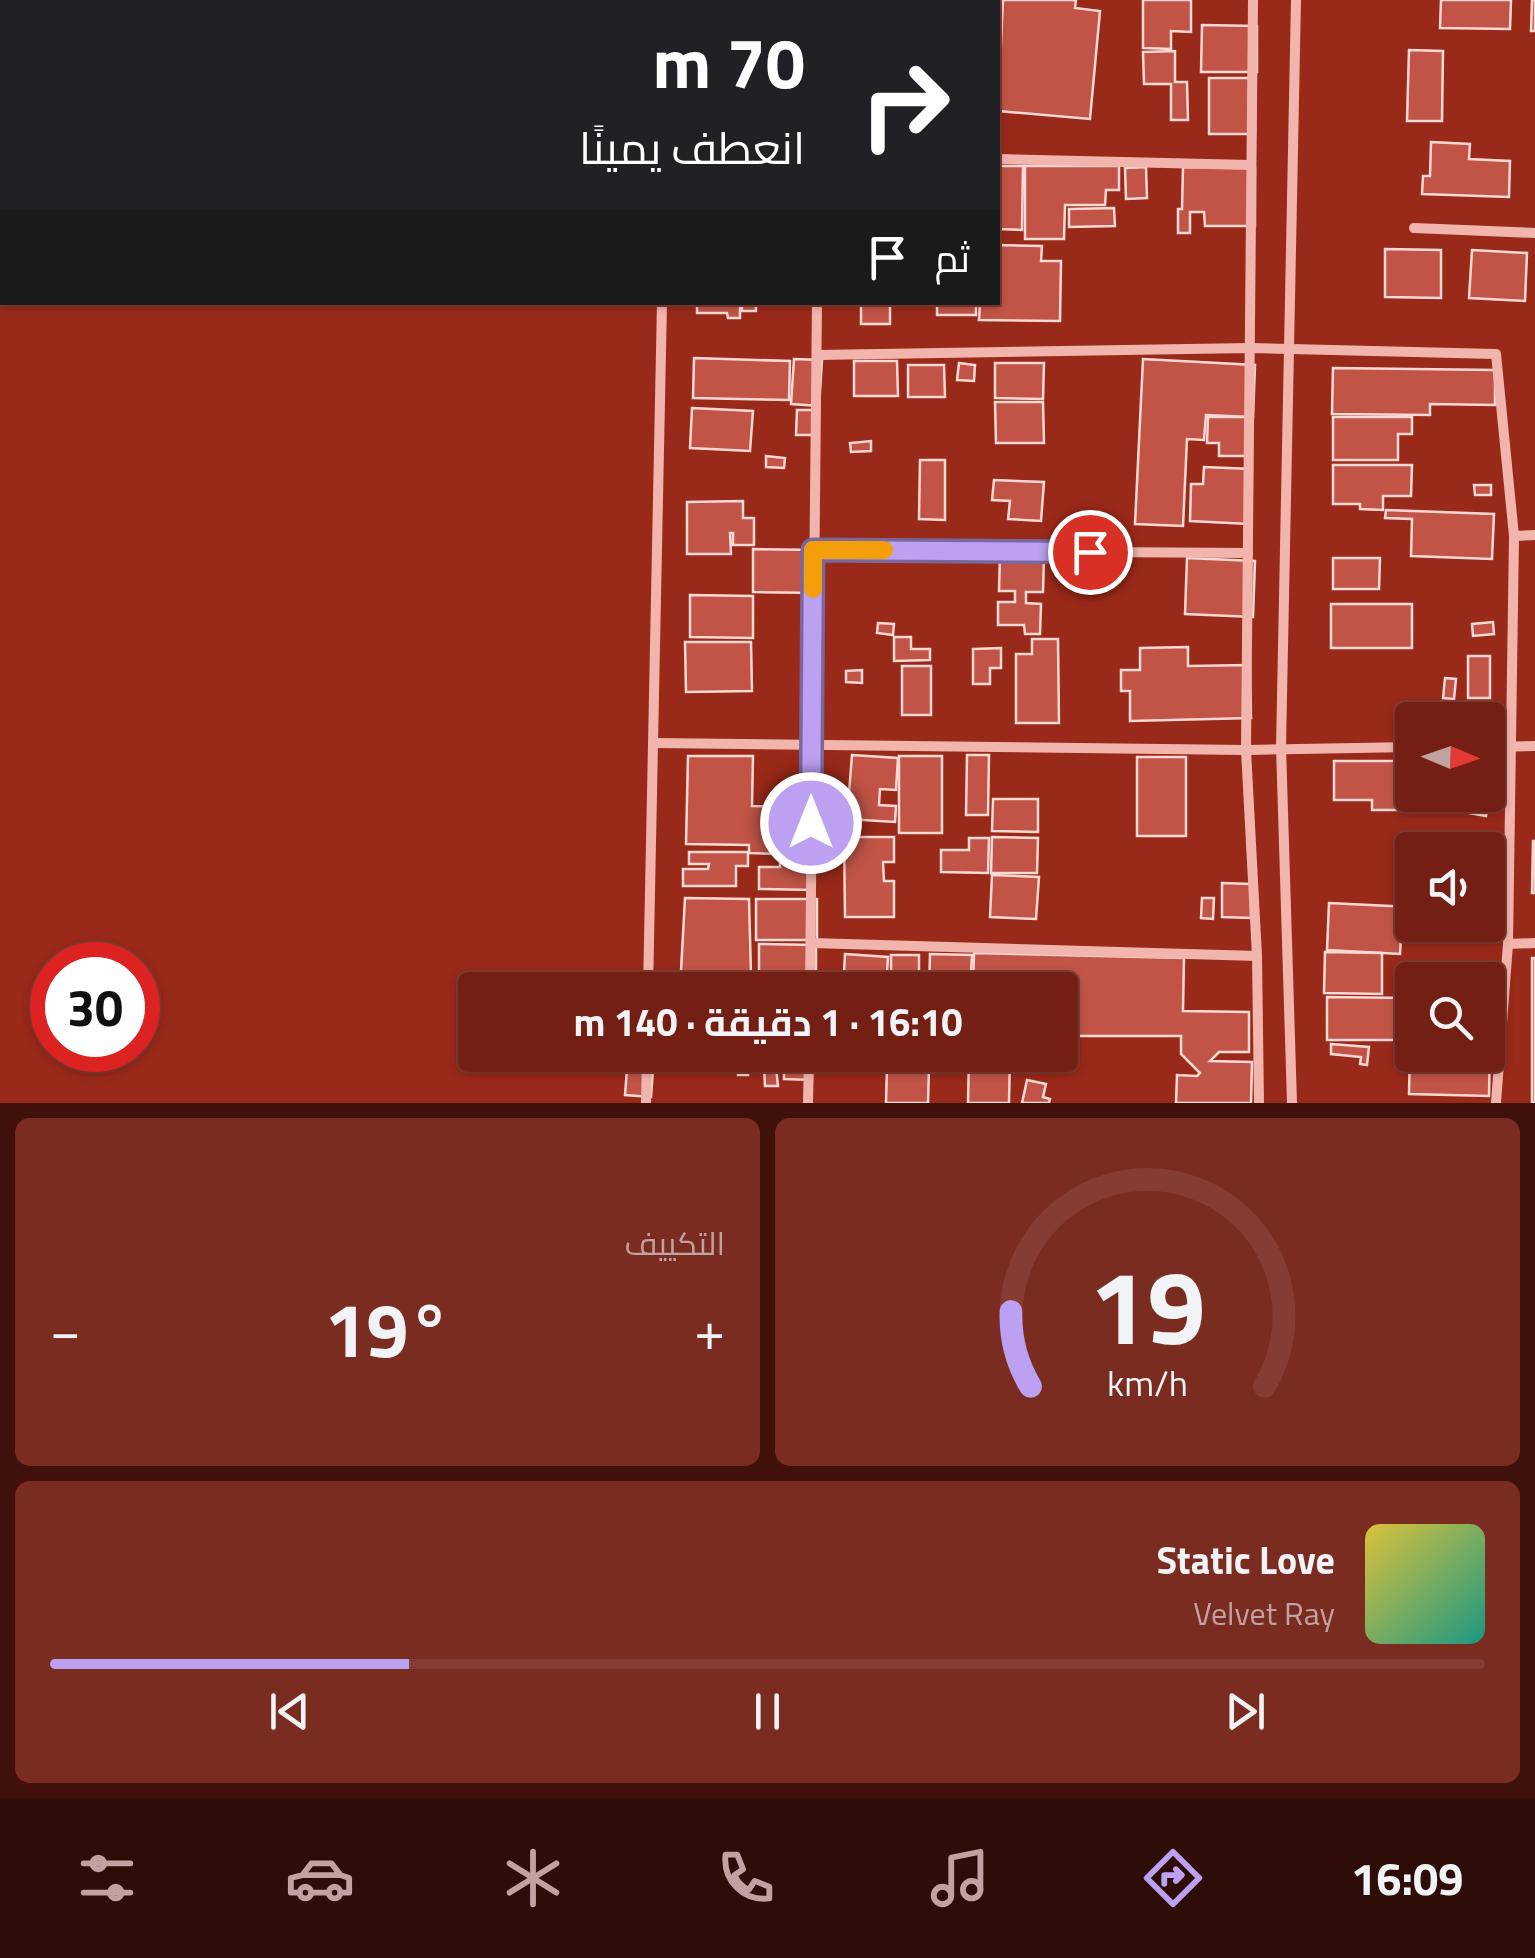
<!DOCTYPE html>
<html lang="ar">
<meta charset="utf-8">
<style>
body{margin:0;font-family:"Titillium Web",Cairo,sans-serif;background:#7b2c21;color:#f1f3f6;direction:rtl;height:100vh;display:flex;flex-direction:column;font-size:38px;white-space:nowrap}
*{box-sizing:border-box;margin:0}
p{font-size:32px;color:#c1a2a0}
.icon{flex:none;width:55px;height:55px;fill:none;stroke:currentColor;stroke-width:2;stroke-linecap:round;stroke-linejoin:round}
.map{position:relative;height:1103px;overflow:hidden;direction:ltr}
.panel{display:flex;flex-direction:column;gap:15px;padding:15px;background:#3f110a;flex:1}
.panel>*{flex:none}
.guide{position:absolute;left:0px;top:0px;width:1000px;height:305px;box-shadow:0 2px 8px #0004,0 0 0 2px #853d33;direction:rtl;background:#202124;color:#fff;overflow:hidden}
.needle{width:65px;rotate:92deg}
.tools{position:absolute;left:1395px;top:702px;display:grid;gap:20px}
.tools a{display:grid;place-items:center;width:110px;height:110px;border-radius:10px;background:#731f13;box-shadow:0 2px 8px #0004,0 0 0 2px #853d33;font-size:50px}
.speed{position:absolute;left:30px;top:942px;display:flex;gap:20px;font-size:50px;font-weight:700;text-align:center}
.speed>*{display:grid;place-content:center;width:130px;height:130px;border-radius:50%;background:#731f13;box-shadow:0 2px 8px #0004,0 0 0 2px #853d33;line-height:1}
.speed .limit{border:15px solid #d22;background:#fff;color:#111}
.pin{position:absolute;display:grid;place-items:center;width:85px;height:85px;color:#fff;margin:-42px;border:5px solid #fff;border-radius:50%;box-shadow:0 2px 10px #0007}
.me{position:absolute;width:110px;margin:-55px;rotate:0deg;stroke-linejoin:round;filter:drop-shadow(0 0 8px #0008)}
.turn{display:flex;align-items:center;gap:35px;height:210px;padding:0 30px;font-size:45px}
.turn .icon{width:130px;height:130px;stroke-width:2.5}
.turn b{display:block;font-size:70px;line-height:85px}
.then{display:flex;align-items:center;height:95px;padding:0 30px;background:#0003;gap:20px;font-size:38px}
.big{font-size:75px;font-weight:700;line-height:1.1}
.panel .card{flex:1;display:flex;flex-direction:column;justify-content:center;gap:15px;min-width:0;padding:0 35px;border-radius:15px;background:#7b2c21}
.panel .dial{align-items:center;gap:0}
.dial svg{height:260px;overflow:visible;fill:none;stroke:#853d33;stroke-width:7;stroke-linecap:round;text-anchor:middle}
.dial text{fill:#f1f3f6;stroke:none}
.song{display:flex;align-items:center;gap:30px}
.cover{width:120px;height:120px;border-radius:15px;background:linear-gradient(135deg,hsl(50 70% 55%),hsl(170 70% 35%))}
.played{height:10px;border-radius:5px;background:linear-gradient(90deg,#bca0f2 25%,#853d33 25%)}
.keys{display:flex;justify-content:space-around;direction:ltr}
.heat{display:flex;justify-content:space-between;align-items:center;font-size:55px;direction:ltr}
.panel .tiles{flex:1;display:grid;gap:15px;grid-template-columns:1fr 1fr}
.card:last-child{grid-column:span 2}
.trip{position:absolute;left:458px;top:972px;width:620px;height:100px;border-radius:10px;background:#731f13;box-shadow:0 2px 8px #0004,0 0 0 2px #853d33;font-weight:700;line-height:100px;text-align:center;direction:rtl}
.dock{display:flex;height:160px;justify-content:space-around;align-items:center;background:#2e0c08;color:#c1a2a0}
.dock .icon{width:70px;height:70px}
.dock .on{color:#bca0f2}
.dock b{font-size:45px;color:#f1f3f6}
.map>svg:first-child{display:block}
</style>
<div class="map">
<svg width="1535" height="1103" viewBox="0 0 1535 1103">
<rect width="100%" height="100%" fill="#992919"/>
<!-- building -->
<g fill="#c15446" stroke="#fcd9d5" stroke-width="2.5">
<rect x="467" y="0" width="43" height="2"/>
<rect x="568" y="0" width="98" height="2"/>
<rect x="852" y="0" width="44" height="2"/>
<path d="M1003 0H1076L1075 8 1100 11 1090 119 998 111Z"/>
<path d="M1143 0H1191V32L1171 31V49L1143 48Z"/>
<path d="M1441 0H1511L1510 29 1440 28Z"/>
<path d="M1532 0H1535V31H1531Z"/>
<path d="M1202 25 1257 26V72H1201Z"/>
<path d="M1409 50 1443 51 1442 121H1407Z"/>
<path d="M1175 51V82H1187L1188 120H1171V84H1144L1143 52Z"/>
<rect x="1209" y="78" width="46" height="56"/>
<path d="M1431 142 1470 144 1469 159 1510 161 1509 197 1422 194 1423 176H1430Z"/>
<path d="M998 166H1023L1022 230 998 229Z"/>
<path d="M1025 166H1119V190H1106L1105 205H1065L1064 239H1025Z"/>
<path d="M1146 167 1147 198 1126 199 1125 168Z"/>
<path d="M1183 167 1255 168V226H1205L1204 212H1190V233H1178V209H1182Z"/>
<path d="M1114 208 1115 226 1069 227V209Z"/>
<path d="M998 245 1042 246 1041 261H1061L1060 321 979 320 980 302H998Z"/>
<path d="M1385 249 1441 250V298L1385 297Z"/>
<path d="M1472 250 1527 253 1525 301 1469 298Z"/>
<path d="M697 302H740V318H728L727 313H697Z"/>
<rect x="742" y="302" width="14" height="9"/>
<rect x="861" y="302" width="29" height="22"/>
<rect x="937" y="302" width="39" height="13"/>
<path d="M694 358 790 361 789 400 693 398Z"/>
<path d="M794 359 822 360 819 406 791 404Z"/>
<path d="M1143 359 1255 365 1253 417 1206 415 1204 440 1187 439 1183 526 1135 524Z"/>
<path d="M854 361H897L898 396H854Z"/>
<path d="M959 363 975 365 974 381 957 380Z"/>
<path d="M995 363H1044L1043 399 995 398Z"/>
<path d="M908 365H944L945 397H908Z"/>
<path d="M1333 368 1495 370V405L1430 404V415L1332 414Z"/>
<path d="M995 402H1043L1044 443H996Z"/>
<path d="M692 408 753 411 750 451 690 448Z"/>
<path d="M797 410H818L817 435H796Z"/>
<path d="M1208 417H1250V456H1219V443H1207Z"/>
<path d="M1333 417H1412V434H1398V460H1333Z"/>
<path d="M871 441V451L851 452 850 443Z"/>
<path d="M766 456 785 458 784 468 766 467Z"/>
<path d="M920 460H945V520L919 519Z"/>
<path d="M1333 465H1412L1411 496H1383V510L1360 509V504H1333Z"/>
<path d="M1204 467 1252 469 1249 524 1190 521 1191 484H1203Z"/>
<path d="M994 480 1044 482 1041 521 1008 519 1010 501 992 500Z"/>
<path d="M1474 485H1491V495H1475Z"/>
<path d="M743 501V518H754V545H733V533H730L731 554H687V502Z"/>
<path d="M1386 510 1494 514 1492 559 1411 556 1412 519 1385 518Z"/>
<path d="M753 549 819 550 818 593 753 592Z"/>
<path d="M1000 555 1044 556 1043 592H1026V603L1041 604 1040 634H1025L1024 625H998V602H1015V591H999Z"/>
<path d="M1187 558 1255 561 1253 617 1185 614Z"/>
<path d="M1333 558H1380L1379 589H1333Z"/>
<path d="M690 595 753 596V638L690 637Z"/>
<rect x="1331" y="604" width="81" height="44"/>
<path d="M1493 622 1494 634 1473 636 1472 624Z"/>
<path d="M878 623 894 624 893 635 877 633Z"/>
<path d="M894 637H911V649H930V660L894 661Z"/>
<path d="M1032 639H1058L1059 723H1016V654H1032Z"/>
<path d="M685 642H751L752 691 686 692Z"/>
<path d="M1188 647V666L1250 665 1251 718 1130 721V691H1121V670H1140V648Z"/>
<path d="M1001 648V668H990V684H973V649Z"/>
<rect x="1468" y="656" width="22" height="42"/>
<rect x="902" y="666" width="29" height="49"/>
<path d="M862 670V683L846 682V671Z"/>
<path d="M1445 678 1456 679 1454 699 1443 698Z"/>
<path d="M852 755 898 758 896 790 880 789 879 805 896 806 895 822 847 819Z"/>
<path d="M967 755H989L988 815H966Z"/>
<path d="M688 756H753L752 806 816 807 814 890 759 889V867H780V854L749 853V845L686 844Z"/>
<rect x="899" y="756" width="43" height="77"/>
<rect x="1137" y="757" width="49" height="79"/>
<path d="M1334 761H1412V795H1417V810H1372V800H1334Z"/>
<path d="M1488 767 1494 768 1486 816 1431 806 1433 795H1488Z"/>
<path d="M993 799H1038V832L992 831Z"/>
<path d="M844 837H894V862H883L884 881H894V917H845Z"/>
<path d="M992 837 1038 838 1037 873H991Z"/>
<path d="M969 838H989L988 873 941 872V850H969Z"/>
<path d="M1533 841H1535V893H1532Z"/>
<path d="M689 852H748V866H736V886H683V869H708L709 864H689Z"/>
<path d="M992 875 1039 877 1036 919 990 917Z"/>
<path d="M1222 883 1251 884V918L1222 917Z"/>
<path d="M685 898 749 899 751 975H759V944L816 945V990L680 989Z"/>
<path d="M1202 898H1214L1213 919 1201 918Z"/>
<rect x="756" y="899" width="61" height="41"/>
<path d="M1329 903 1410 907 1409 920H1402L1400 954 1327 950Z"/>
<path d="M1325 952 1382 953V994L1324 993Z"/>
<path d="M974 953 1184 958 1183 1011 1249 1012V1052H1219L1210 1061 1252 1062 1251 1103H1176L1177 1075 1197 1076 1200 1073 1181 1054V1036H1061L1060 990H973Z"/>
<path d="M845 954 888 957 886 990H843Z"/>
<path d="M930 954 972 955 970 990H929Z"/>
<path d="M891 955H919V978L891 977Z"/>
<rect x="1532" y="958" width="3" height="145"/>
<path d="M1327 997 1410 998 1409 1040H1327Z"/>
<path d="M1488 1001H1491L1489 1096 1409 1094 1410 1045 1412 1055H1488Z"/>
<path d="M1331 1044 1369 1047 1367 1065 1360 1064 1361 1057 1331 1054Z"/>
<path d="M621 1055H654L651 1097 625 1095 627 1069H620Z"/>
<rect x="738" y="1055" width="10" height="20"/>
<path d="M776 1055H812V1080L784 1079V1059H776Z"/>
<path d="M885 1055H913V1063L885 1062Z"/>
<path d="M969 1055H1010L1009 1103H968Z"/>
<path d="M1033 1055H1050L1049 1066H1033Z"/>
<path d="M887 1066H929L928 1103H886Z"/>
<path d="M776 1067 778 1086H765L764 1068Z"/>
<path d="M1027 1080 1046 1084 1043 1097 1050 1099 1049 1103H1022Z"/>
</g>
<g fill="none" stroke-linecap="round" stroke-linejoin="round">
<!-- minor -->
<g stroke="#f1b5ae" stroke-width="10">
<path d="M1253 0 1246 750 1257 956 1259 1103"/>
<path d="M667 2V0"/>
<path d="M818 2V0"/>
<path d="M998 159 1250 165"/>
<path d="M1414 228 1535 233"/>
<path d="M817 355 1250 348 1496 354 1514 536 1508 944 1496 1103"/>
<path d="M1514 536 1535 535"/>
<path d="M813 550 1248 553"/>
<path d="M654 743 1246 750 1412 747"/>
<path d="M1488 747 1535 746"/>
<path d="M811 943 1257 956"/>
<path d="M1508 944 1535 943"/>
<path d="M648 990 662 302"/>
<path d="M810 990 817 302"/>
<path d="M646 1103 647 1055"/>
<path d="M808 1103 809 1055"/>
<path d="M1292 1103 1281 747 1296 0"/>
</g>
</g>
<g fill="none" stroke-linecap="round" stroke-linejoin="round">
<defs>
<path id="route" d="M811 823 813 550 1090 552"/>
</defs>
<!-- route casing -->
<use href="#route" stroke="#7a689d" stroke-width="25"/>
<!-- route -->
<use href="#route" stroke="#bca0f2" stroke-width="18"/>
<!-- slow -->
<path stroke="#f59e0b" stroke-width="18" d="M813 589V550H884"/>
</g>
</svg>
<div class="tools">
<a><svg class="needle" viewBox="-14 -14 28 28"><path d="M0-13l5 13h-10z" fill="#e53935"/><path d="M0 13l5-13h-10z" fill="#c1a2a0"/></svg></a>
<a><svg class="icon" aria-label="sound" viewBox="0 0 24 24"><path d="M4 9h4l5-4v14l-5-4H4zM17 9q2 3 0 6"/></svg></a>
<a><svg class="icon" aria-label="search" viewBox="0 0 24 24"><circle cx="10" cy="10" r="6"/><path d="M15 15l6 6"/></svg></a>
</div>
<div class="speed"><div class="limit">30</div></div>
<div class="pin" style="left:1090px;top:552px;background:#d93025"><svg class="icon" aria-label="arrive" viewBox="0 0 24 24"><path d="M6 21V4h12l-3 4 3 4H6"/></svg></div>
<svg class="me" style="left:811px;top:823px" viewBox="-20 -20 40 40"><circle r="17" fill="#bca0f2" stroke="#fff" stroke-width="3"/><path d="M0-11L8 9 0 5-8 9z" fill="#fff"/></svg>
<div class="trip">16:10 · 1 دقيقة · 140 m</div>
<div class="guide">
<div class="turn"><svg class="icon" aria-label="right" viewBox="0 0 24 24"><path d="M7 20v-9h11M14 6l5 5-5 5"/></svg><div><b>70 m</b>انعطف يمينًا</div></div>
<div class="then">ثم<svg class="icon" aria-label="arrive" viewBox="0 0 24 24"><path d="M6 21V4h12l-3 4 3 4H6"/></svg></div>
</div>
</div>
<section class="panel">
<div class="tiles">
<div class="card dial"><svg viewBox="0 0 100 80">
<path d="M14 69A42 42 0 1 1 86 69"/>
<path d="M14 69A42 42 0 0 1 8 46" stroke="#bca0f2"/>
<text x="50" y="56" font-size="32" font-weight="700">19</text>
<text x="50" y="72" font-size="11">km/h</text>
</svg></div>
<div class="card"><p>التكييف</p>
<div class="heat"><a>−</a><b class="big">19°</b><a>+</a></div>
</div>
<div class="card">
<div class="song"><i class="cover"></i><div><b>Static Love</b><p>Velvet Ray</p></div></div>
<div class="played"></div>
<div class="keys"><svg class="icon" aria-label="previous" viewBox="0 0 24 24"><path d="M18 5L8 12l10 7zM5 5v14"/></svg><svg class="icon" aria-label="pause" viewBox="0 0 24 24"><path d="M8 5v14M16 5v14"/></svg><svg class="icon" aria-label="next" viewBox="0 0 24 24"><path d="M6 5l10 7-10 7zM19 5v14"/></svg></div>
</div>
</div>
</section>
<nav class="dock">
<b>16:09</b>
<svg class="icon on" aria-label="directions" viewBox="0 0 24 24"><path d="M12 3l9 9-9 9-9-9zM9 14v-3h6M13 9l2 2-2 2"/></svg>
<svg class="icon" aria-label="music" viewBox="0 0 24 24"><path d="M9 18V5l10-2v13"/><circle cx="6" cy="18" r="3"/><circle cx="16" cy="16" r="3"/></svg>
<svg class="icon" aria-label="phone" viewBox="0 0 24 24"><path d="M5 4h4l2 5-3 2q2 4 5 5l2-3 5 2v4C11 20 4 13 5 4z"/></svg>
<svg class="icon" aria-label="climate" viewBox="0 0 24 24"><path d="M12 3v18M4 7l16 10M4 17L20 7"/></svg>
<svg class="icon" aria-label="car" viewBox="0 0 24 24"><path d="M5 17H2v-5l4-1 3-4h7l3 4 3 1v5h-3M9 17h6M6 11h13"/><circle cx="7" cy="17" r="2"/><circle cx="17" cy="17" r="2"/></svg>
<svg class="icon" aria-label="filters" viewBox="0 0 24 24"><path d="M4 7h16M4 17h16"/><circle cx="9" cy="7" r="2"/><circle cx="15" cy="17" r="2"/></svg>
</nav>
